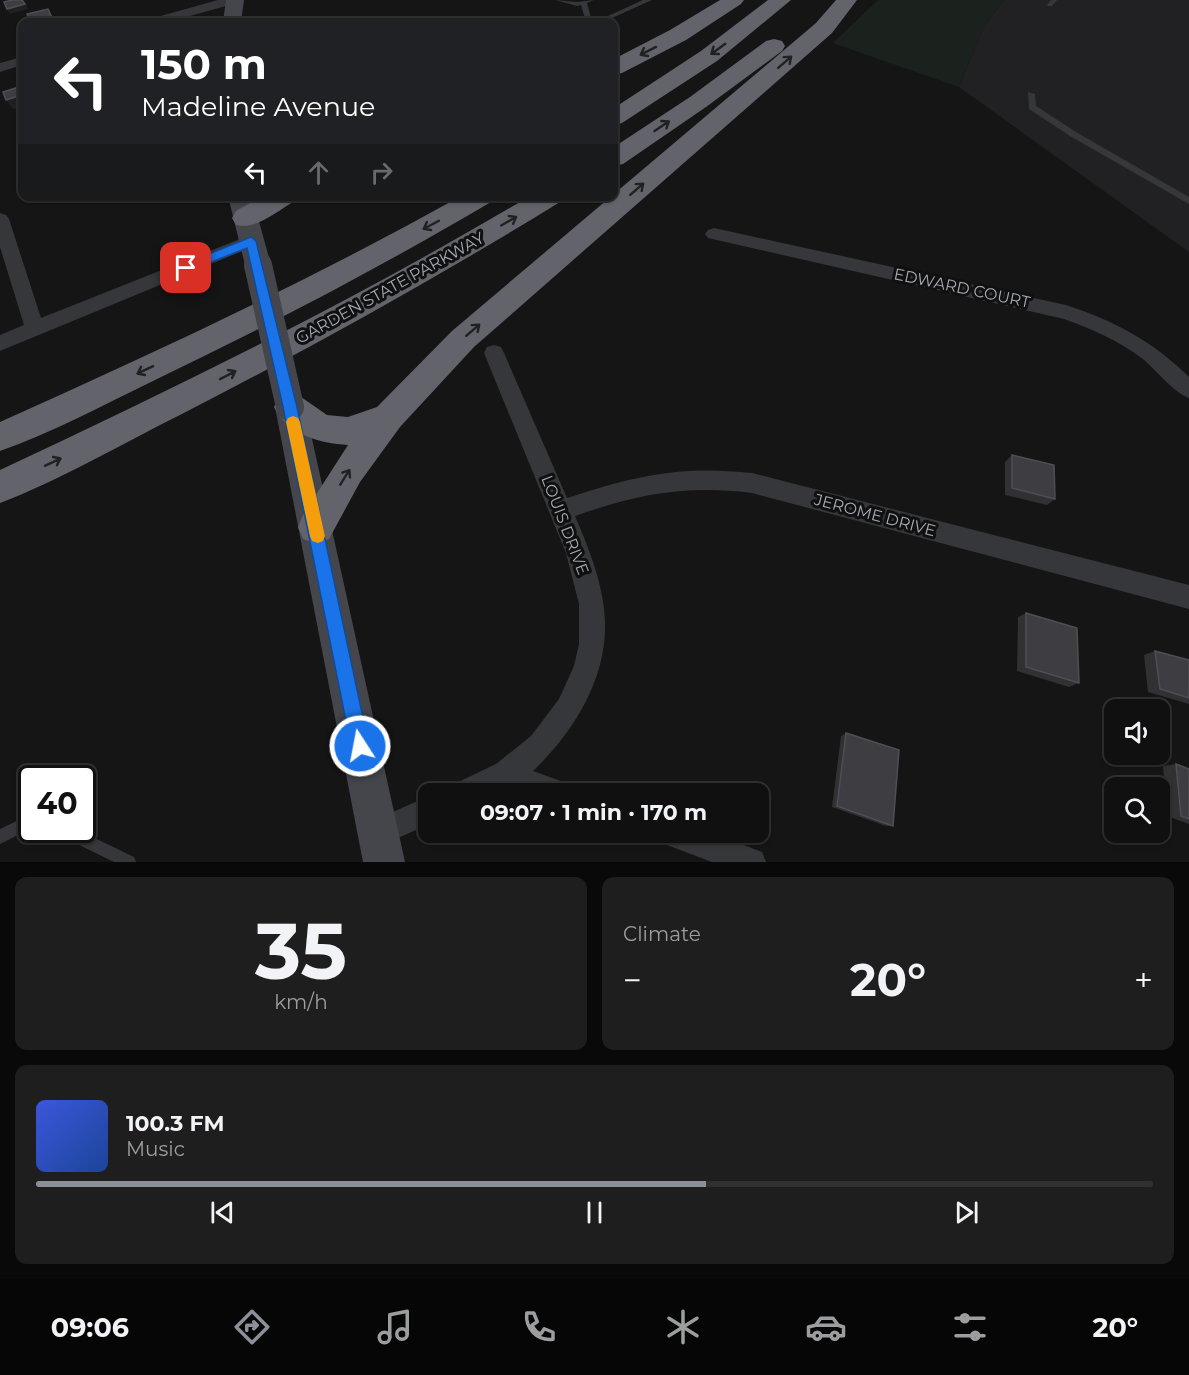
<!DOCTYPE html>
<meta charset="utf-8">
<style>
body{margin:0;font-family:Montserrat,sans-serif;background:#1e1e1e;color:#f1f3f6;height:100vh;display:flex;flex-direction:column;font-size:22px;white-space:nowrap}
*{box-sizing:border-box;margin:0}
p{font-size:20px;color:#9c9d9f}
.icon{flex:none;width:33px;height:33px;fill:none;stroke:currentColor;stroke-width:2;stroke-linecap:round;stroke-linejoin:round}
.map{position:relative;height:862px;overflow:hidden}
.sheet{display:flex;flex-direction:column;gap:15px;padding:15px;background:#090909;flex:1}
.sheet>*{flex:none}
.guide{position:absolute;left:18px;top:18px;width:600px;height:183px;border-radius:12px;box-shadow:0 2px 4px #0004,0 0 0 2px #303030;background:#202124;color:#fff;overflow:hidden}
.tools{position:absolute;left:1104px;top:699px;display:grid;gap:12px}
.tools a{display:grid;place-items:center;width:66px;height:66px;border-radius:12px;background:#101010;box-shadow:0 2px 4px #0004,0 0 0 2px #303030;font-size:30px}
.speed{position:absolute;left:18px;top:765px;display:flex;gap:12px;font-size:30px;font-weight:700;text-align:center}
.speed>*{display:grid;place-content:center;width:78px;height:78px;border-radius:50%;background:#101010;box-shadow:0 2px 4px #0004,0 0 0 2px #303030;line-height:1}
.speed .limit{border:3px solid #111;border-radius:9px;background:#fff;color:#111}
.pin{position:absolute;display:grid;place-items:center;width:51px;height:51px;color:#fff;margin:-26px;border-radius:12px;box-shadow:0 3px 9px #0006}
.me{position:absolute;width:66px;margin:-33px;rotate:349deg;stroke-linejoin:round;filter:drop-shadow(0 0 4px #0008)}
.turn{display:flex;align-items:center;gap:21px;height:126px;padding:0 24px;font-size:27px}
.turn .icon{width:78px;height:78px;stroke-width:2.5}
.turn b{display:block;font-size:42px;line-height:51px}
.lanes{display:flex;align-items:center;height:57px;padding:0 24px;background:#0003;justify-content:center;gap:30px;direction:ltr}
.lanes .off{opacity:.35}
.big{font-size:45px;font-weight:700;line-height:1.1}
.sheet .widget{flex:1;display:flex;flex-direction:column;justify-content:center;gap:9px;min-width:0;padding:0 21px;border-radius:12px;background:#1e1e1e}
.sheet .dial{align-items:center;gap:0}
.dial b{font-size:78px;line-height:1}
.song{display:flex;align-items:center;gap:18px}
.cover{width:72px;height:72px;border-radius:9px;background:linear-gradient(135deg,hsl(230 70% 55%),hsl(220 70% 35%))}
.played{height:6px;border-radius:3px;background:linear-gradient(90deg,#8c9099 60%,#303030 60%)}
.keys{display:flex;justify-content:space-around;direction:ltr}
.heat{display:flex;justify-content:space-between;align-items:center;font-size:33px;direction:ltr}
.sheet .tiles{flex:1;display:grid;gap:15px;grid-template-columns:1fr 1fr}
.widget:last-child{grid-column:span 2}
.trip{position:absolute;left:418px;top:783px;width:351px;height:60px;border-radius:12px;background:#101010;box-shadow:0 2px 4px #0004,0 0 0 2px #303030;font-weight:700;line-height:60px;text-align:center}
.tabs{display:flex;height:96px;justify-content:space-around;align-items:center;background:#060606;color:#9c9d9f}
.tabs .icon{width:42px;height:42px}
.tabs .current{color:#8c9099}
.tabs b{font-size:27px;color:#f1f3f6}
.map>svg:first-child{display:block}
</style>
<div class="map">
<svg width="1189" height="862" viewBox="0 0 1189 862">
<rect width="100%" height="100%" fill="#151516"/>
<!-- built -->
<path fill="#212123" d="M1004 0H1189V252L959 87 984 26Z"/>
<!-- green -->
<path fill="#1b211d" d="M878 0H1004L984 26 959 87 833 43Z"/>
<g fill="none" stroke-linecap="round" stroke-linejoin="round">
<!-- lane -->
<g fill="#36373b" fill-rule="evenodd">
<path d="M555 0 577 2 594 0 587 3 592 22H586L581 5 577 6Z"/>
<path d="M643 0H652L603 22H595Z"/>
<path d="M1051 0H1057L1052 6H1048L1047 5Z"/>
<path d="M1028 92 1035 94 1036 106 1076 132 1189 197V204L1070 136 1029 109Z"/>
<path d="M27 816 32 817V830H36H28L0 844V829Z"/>
<path d="M49 830H78L134 857 136 862H114L67 839 51 835Z"/>
</g>
<!-- street -->
<g fill="#36373b" fill-rule="evenodd">
<path d="M218 0H239L237 3 168 22H148L150 19Z"/>
<path d="M22 57V65L0 72V63Z"/>
<path d="M0 213 6 215 9 219 41 318 245 237 251 235 257 237 260 241 257 245 0 351V335L24 325 0 247Z"/>
<path d="M714 228 1066 305C1113 320 1154 342 1189 377V398C1174 393 1156 370 1143 359 1119 341 1092 329 1064 319L708 238 705 234 708 230Z"/>
<path d="M494 345 501 347 504 353 567 498C634 476 680 465 752 473L1189 585V609L752 493C684 485 639 494 575 516 589 549 604 585 605 622 607 679 573 733 533 771L569 784 573 794H519L507 789 497 794H450L454 784 496 764 531 736 559 699 574 666 579 644V604L566 553 484 353 487 347Z"/>
<path d="M429 796V824L378 847 368 843 364 833 368 823Z"/>
<path d="M655 832H710L762 852 766 862H712L659 842Z"/>
</g>
<!-- secondary -->
<g fill="#44464b" fill-rule="evenodd">
<path d="M226 0H244L241 22H223Z"/>
<path d="M228 196H252L271 265 267 272 258 274 249 272 245 265Z"/>
<path d="M290 395 300 398 305 407 405 862H363L275 407 280 398Z"/>
</g>
<!-- highway -->
<g fill="#63646b" fill-rule="evenodd">
<path d="M720 0H744L741 4 686 40 622 73 614 75V59L670 30Z"/>
<path d="M768 0H791L717 61 622 123 614 125V108L701 51Z"/>
<path d="M836 0H857L832 33 474 347 400 427 360 482 329 539 316 544 303 539 298 527 303 515 348 445C319 443 288 435 274 407L279 397 290 393 301 397 327 415 348 417 377 407 452 331 816 23Z"/>
<path d="M774 39 782 41 785 46 782 51 706 107 623 164 614 166V147L690 97 766 41Z"/>
<path d="M262 196H297L293 202C276 212 256 230 236 225L232 218 236 211Z"/>
<path d="M461 196H495L491 202C381 267 268 326 153 381 103 405 52 433 0 451V422C156 352 311 280 461 196Z"/>
<path d="M530 196H564L560 202C435 279 307 350 176 417 120 445 58 481 0 503V470C180 386 359 298 530 196Z"/>
</g>
<!-- secondary-bridge -->
<path stroke="#44464b" stroke-width="28" d="M258 265 290 407"/>
</g>
<!-- wall -->
<g fill="#313134">
<path d="M1012 455 1055 499 1047 505 1005 495V462Z"/>
<path d="M1026 613 1079 683 1069 687 1017 671 1018 617Z"/>
<path d="M1155 651 1189 660V704L1148 692 1144 655Z"/>
<path d="M846 733 893 826H886L832 807 841 736Z"/>
<path d="M1176 764 1189 769V824L1167 816 1163 766Z"/>
</g>
<!-- shaded-wall -->
<g fill="#202022">
<path d="M23 0 28 9 10 14 7 9Z"/>
<path d="M48 9 53 18 56 22H54Z"/>
<path d="M22 95V107L13 109 6 100Z"/>
</g>
<!-- building -->
<g fill="#3e3e42" stroke="#4e4f54" stroke-width="1.5">
<path d="M12 0H22L25 4 7 9 4 2Z"/>
<path d="M48 9 54 22H31L27 14Z"/>
<path d="M22 86V95L6 100 3 92Z"/>
<path d="M1012 455 1054 465 1055 499 1012 488Z"/>
<path d="M1026 613 1077 628 1079 683 1026 667Z"/>
<path d="M1155 651 1189 660V698L1160 689Z"/>
<path d="M846 733 899 750 893 826 837 806Z"/>
<path d="M1176 764 1189 769V819L1181 816Z"/>
</g>
<!-- one-way arrows -->
<defs><path id="oneway-shaft" d="M-6 0H5M1.5-3L5.5 0L1.5 3" fill="none" stroke-width="1.6" stroke-linecap="round" stroke-linejoin="round" transform="scale(1.5)"/></defs>
<g stroke="#212123">
<use href="#oneway-shaft" transform="translate(718 49) rotate(144)"/>
<use href="#oneway-shaft" transform="translate(648 51) rotate(153)"/>
<use href="#oneway-shaft" transform="translate(785 62) rotate(-41)"/>
<use href="#oneway-shaft" transform="translate(662 126) rotate(-34)"/>
<use href="#oneway-shaft" transform="translate(637 189) rotate(-41)"/>
<use href="#oneway-shaft" transform="translate(509 221) rotate(-30)"/>
<use href="#oneway-shaft" transform="translate(431 225) rotate(152)"/>
<use href="#oneway-shaft" transform="translate(473 330) rotate(-41)"/>
<use href="#oneway-shaft" transform="translate(145 370) rotate(155)"/>
<use href="#oneway-shaft" transform="translate(228 375) rotate(-27)"/>
<use href="#oneway-shaft" transform="translate(53 462) rotate(-25)"/>
<use href="#oneway-shaft" transform="translate(345 477) rotate(-58)"/>
</g>
<!-- route -->
<path fill="#1a73e8" stroke="#114b97" stroke-width="1.5" d="M251 237 256 241 297 407 369 746 366 752 360 754 354 752 351 746 283 407 247 248 186 272 180 268 182 265Z"/>
<!-- slow -->
<path fill="#f59e0b" d="M293 416 298 418 300 422 325 536 323 541 318 543 312 541 310 536 286 422 288 418Z"/>
<g text-anchor="middle" dominant-baseline="central" stroke-width="6" stroke-linejoin="round" paint-order="stroke">
<!-- street labels -->
<g font-size="16" fill="#a8abb5" stroke="#101011">
<text transform="translate(390 288) rotate(-29)">GARDEN STATE PARKWAY</text>
<text transform="translate(962 288) rotate(12)">EDWARD COURT</text>
<text transform="translate(875 515) rotate(15)">JEROME DRIVE</text>
<text transform="translate(565 525) rotate(69)">LOUIS DRIVE</text>
</g>
</g>
</svg>
<div class="tools">
<a><svg class="icon" aria-label="sound" viewBox="0 0 24 24"><path d="M4 9h4l5-4v14l-5-4H4zM17 9q2 3 0 6"/></svg></a>
<a><svg class="icon" aria-label="search" viewBox="0 0 24 24"><circle cx="10" cy="10" r="6"/><path d="M15 15l6 6"/></svg></a>
</div>
<div class="speed"><div class="limit">40</div></div>
<div class="pin" style="left:186px;top:268px;background:#d93025"><svg class="icon" aria-label="arrive" viewBox="0 0 24 24"><path d="M6 21V4h12l-3 4 3 4H6"/></svg></div>
<svg class="me" style="left:360px;top:746px" viewBox="-20 -20 40 40"><circle r="17" fill="#1a73e8" stroke="#fff" stroke-width="3"/><path d="M0-11L8 9 0 5-8 9z" fill="#fff"/></svg>
<div class="trip">09:07 · 1 min · 170 m</div>
<div class="guide">
<div class="turn"><svg class="icon" aria-label="left" viewBox="0 0 24 24"><path d="M17 20v-9H6M10 6l-5 5 5 5"/></svg><div><b>150 m</b>Madeline Avenue</div></div>
<div class="lanes"><svg class="icon" aria-label="left" viewBox="0 0 24 24"><path d="M17 20v-9H6M10 6l-5 5 5 5"/></svg><svg class="icon off" aria-label="ahead" viewBox="0 0 24 24"><path d="M12 20V5M6 11l6-6 6 6"/></svg><svg class="icon off" aria-label="right" viewBox="0 0 24 24"><path d="M7 20v-9h11M14 6l5 5-5 5"/></svg></div>
</div>
</div>
<section class="sheet">
<div class="tiles">
<div class="widget dial"><b>35</b><p>km/h</p></div>
<div class="widget"><p>Climate</p>
<div class="heat"><a>−</a><b class="big">20°</b><a>+</a></div>
</div>
<div class="widget">
<div class="song"><i class="cover"></i><div><b>100.3 FM</b><p>Music</p></div></div>
<div class="played"></div>
<div class="keys"><svg class="icon" aria-label="previous" viewBox="0 0 24 24"><path d="M18 5L8 12l10 7zM5 5v14"/></svg><svg class="icon" aria-label="pause" viewBox="0 0 24 24"><path d="M8 5v14M16 5v14"/></svg><svg class="icon" aria-label="next" viewBox="0 0 24 24"><path d="M6 5l10 7-10 7zM19 5v14"/></svg></div>
</div>
</div>
</section>
<nav class="tabs">
<b>09:06</b>
<svg class="icon current" aria-label="directions" viewBox="0 0 24 24"><path d="M12 3l9 9-9 9-9-9zM9 14v-3h6M13 9l2 2-2 2"/></svg>
<svg class="icon" aria-label="music" viewBox="0 0 24 24"><path d="M9 18V5l10-2v13"/><circle cx="6" cy="18" r="3"/><circle cx="16" cy="16" r="3"/></svg>
<svg class="icon" aria-label="phone" viewBox="0 0 24 24"><path d="M5 4h4l2 5-3 2q2 4 5 5l2-3 5 2v4C11 20 4 13 5 4z"/></svg>
<svg class="icon" aria-label="climate" viewBox="0 0 24 24"><path d="M12 3v18M4 7l16 10M4 17L20 7"/></svg>
<svg class="icon" aria-label="car" viewBox="0 0 24 24"><path d="M5 17H2v-5l4-1 3-4h7l3 4 3 1v5h-3M9 17h6M6 11h13"/><circle cx="7" cy="17" r="2"/><circle cx="17" cy="17" r="2"/></svg>
<svg class="icon" aria-label="filters" viewBox="0 0 24 24"><path d="M4 7h16M4 17h16"/><circle cx="9" cy="7" r="2"/><circle cx="15" cy="17" r="2"/></svg>
<b>20°</b>
</nav>
